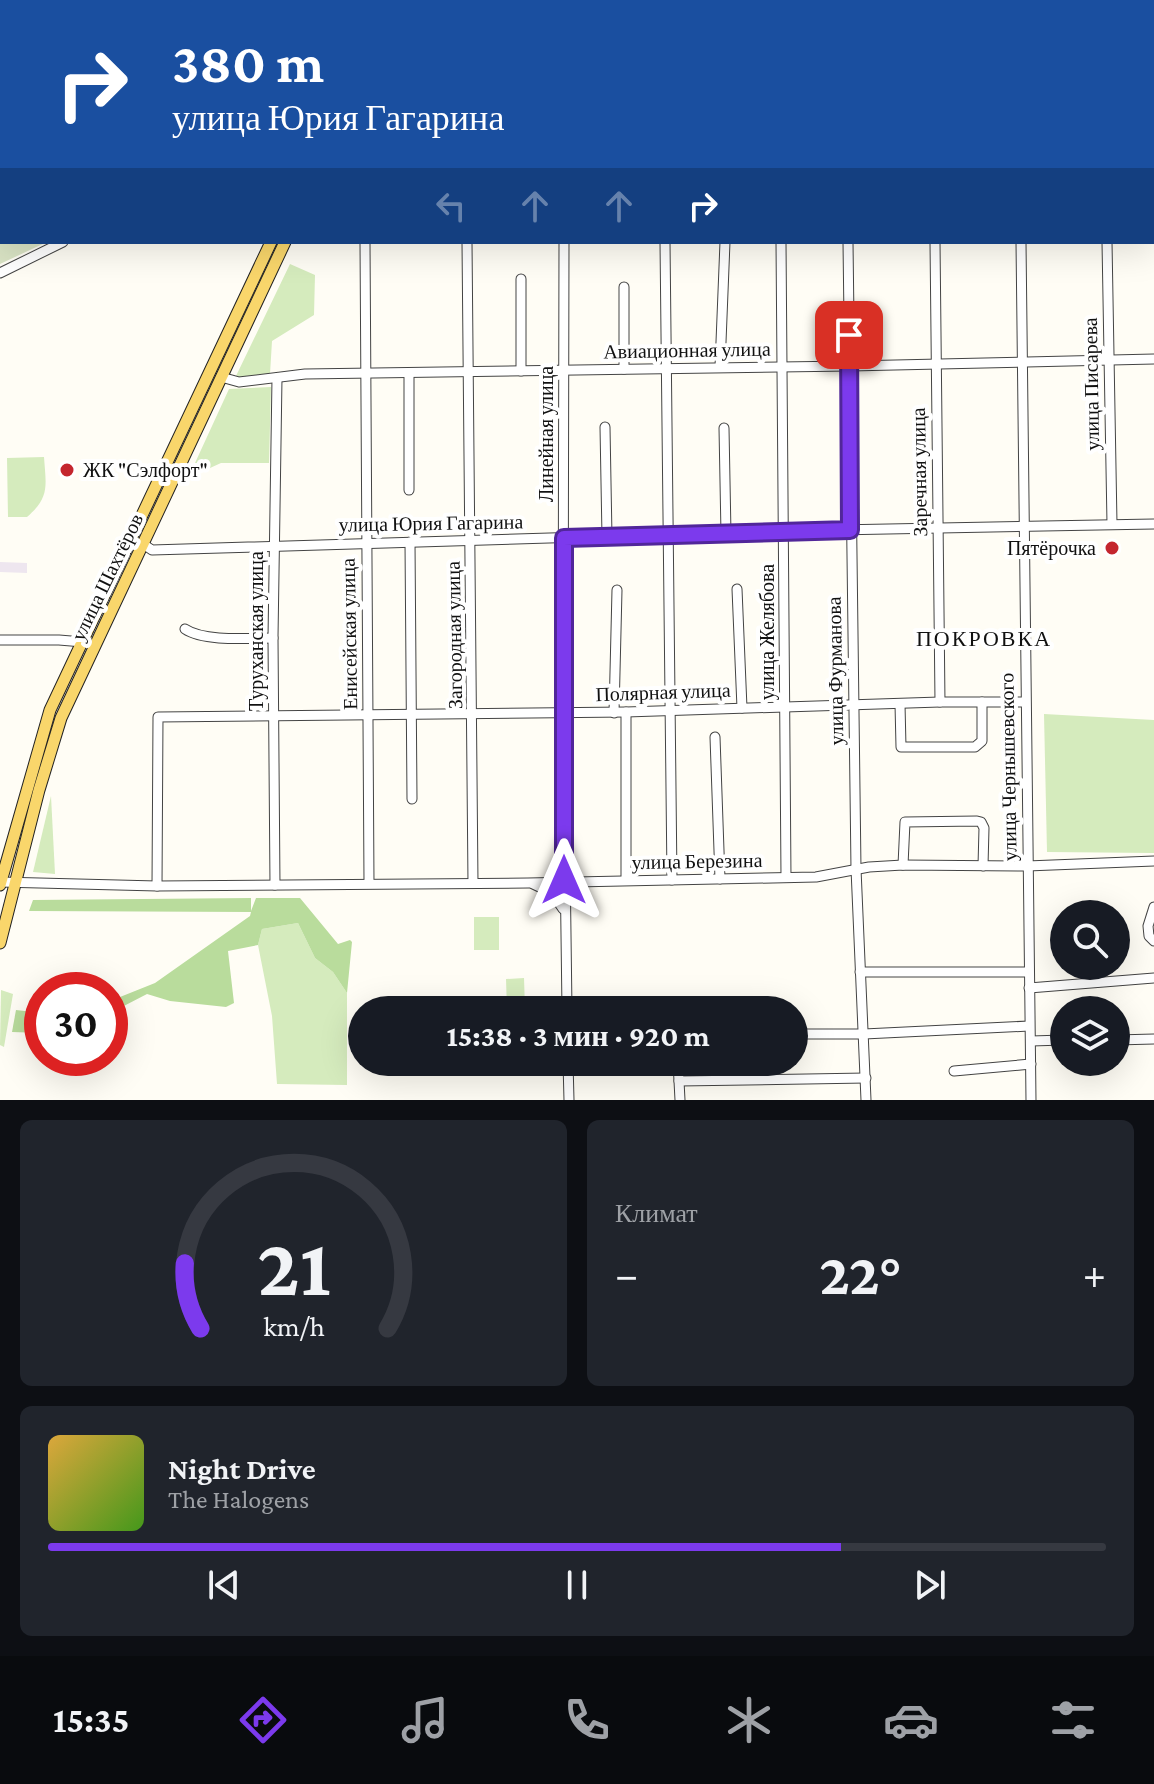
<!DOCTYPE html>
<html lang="ru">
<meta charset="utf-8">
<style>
body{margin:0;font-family:"Crimson Pro",serif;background:#20242c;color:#f1f3f6;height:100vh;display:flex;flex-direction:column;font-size:30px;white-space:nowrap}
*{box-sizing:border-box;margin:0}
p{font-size:26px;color:#9ea1a6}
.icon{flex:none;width:44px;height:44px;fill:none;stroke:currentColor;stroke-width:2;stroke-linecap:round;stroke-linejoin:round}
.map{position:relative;height:1100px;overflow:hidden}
.details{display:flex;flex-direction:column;gap:20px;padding:20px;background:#0d0f14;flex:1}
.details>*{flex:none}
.guide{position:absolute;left:0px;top:0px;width:1154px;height:244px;box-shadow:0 8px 32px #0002;background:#1a4fa0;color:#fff;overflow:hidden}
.tools{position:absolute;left:1050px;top:900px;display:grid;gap:16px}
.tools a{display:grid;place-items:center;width:80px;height:80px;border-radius:50%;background:#171b24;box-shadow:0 8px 32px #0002;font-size:40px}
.speed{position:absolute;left:24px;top:972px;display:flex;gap:16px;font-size:40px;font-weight:700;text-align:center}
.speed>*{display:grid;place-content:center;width:104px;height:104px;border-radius:50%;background:#171b24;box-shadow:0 8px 32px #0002;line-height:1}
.speed .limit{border:12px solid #d22;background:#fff;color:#111}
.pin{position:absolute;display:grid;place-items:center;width:68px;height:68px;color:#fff;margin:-34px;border-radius:16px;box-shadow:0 4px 12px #0006}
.me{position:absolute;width:88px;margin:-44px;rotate:0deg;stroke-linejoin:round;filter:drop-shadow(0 0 6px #0008)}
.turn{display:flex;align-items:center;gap:28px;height:168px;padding:0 40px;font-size:36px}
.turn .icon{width:104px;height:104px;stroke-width:2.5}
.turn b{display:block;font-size:56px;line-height:68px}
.lanes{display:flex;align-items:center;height:76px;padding:0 40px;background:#0003;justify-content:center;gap:40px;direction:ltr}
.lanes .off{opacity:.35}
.big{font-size:60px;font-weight:700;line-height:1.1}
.details .card{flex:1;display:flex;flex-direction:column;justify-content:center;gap:12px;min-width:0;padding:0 28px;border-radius:12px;background:#20242c}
.details .dial{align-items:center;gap:0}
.dial svg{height:208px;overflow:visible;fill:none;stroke:#363941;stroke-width:7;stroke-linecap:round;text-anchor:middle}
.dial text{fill:#f1f3f6;stroke:none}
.song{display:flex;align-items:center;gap:24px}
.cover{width:96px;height:96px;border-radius:12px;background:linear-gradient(135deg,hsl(40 70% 55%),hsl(100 70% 35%))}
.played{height:8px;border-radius:4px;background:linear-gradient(90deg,#7c3aed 75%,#363941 75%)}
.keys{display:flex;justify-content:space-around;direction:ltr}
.heat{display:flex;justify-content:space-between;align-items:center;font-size:44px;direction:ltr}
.details .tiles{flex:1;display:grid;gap:20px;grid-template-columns:1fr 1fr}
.card:last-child{grid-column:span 2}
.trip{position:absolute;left:348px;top:996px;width:460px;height:80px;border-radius:40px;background:#171b24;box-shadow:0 8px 32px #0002;font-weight:700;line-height:80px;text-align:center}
.tab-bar{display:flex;height:128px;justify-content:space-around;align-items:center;background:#090b0e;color:#9ea1a6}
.tab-bar .icon{width:56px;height:56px}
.tab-bar .selected{color:#7c3aed}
.tab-bar b{font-size:36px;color:#f1f3f6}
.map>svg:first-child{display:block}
</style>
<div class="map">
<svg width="1154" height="1100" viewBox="0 0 1154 1100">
<rect width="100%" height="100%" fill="#fffdf5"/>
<!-- industrial -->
<path fill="#eee6ef" d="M0 562 27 563V573L0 572Z"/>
<!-- green -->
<g fill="#d5ebbd">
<path d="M290 264 315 275 314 315 272 341 270 374 242 378 236 376Z"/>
<path d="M271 387 269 463H221L210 468 195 463 229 389Z"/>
<path d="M44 457C46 486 50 497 27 517H8L7 458Z"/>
<path d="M1044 714 1154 720V853L1047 852Z"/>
<path d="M51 796 55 874 33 872Z"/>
<rect x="474" y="917" width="25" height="33"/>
<path d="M298 923 315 958 333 972 347 993V1085L277 1084 272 1016 258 945 262 929Z"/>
<path d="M524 978 525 1010H507L506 979Z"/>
<path d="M1 990 13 994 4 1047 0 1045Z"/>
</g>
<!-- forest -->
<g fill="#b9dc9c">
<path d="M251 898V911L256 898H300L338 944 350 940 352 942 347 993 333 972 315 958 298 923 262 929 258 945 228 951 234 1003 226 1007 170 1001 147 994 118 1009 110 1016V1001L155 983 250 916 251 912 29 911 33 900Z"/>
<path d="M16 1010 42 1013V1033L12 1032Z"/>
</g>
<!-- cemetery -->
<path fill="#d9e3c4" d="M0 0H282L2 2V242H47L0 264Z"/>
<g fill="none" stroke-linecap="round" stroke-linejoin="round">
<defs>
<g id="minor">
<path d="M463 0V2"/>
<path d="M539 0V2"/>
<path d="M780 0V2"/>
<path d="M932 0 933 2"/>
<path d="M842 2V0"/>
<path d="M869 2 870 0"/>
<path d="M1003 2V0"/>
<path d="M1074 2V0"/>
<path d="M1152 32H1154"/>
<path d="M1152 189H1154"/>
<path d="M365 242 369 882"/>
<path d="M467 242 473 883"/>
<path d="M564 242 563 708 567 1010"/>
<path d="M665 242 672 880"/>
<path d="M781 242 786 877"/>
<path d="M848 242 856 869 866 1100"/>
<path d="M935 242 940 702"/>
<path d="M1021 242 1031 1100"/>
<path d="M1107 242 1112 524"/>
<path d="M0 273 63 242"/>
<path d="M624 287V369"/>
<path d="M720 367 725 242"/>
<path d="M521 371V279"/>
<path d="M221 377 239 382 305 374 850 366 1154 359"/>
<path d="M605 427 607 537"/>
<path d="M724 428 726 534"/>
<path d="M409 490V373"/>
<path d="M410 542 412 799"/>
<path d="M143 544 152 550 784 531 1154 524"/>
<path d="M737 589 742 708"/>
<path d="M185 629C204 642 250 638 273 638"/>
<path d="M0 640H59L83 642"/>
<path d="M900 704 901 747H975L982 741V702"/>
<path d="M626 712V880"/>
<path d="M614 713 617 590"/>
<path d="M715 737 720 879"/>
<path d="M903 865 905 822 977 821 981 822 984 828 983 866"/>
<path d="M0 882 157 886 528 883 816 877 869 867 903 865 1027 866 1154 861"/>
<path d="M533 884 552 893 563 909"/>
<path d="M275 885 273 638 277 378"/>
<path d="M157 886 158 717 626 712 940 702H1024"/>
<path d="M1154 907 1148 926 1149 936 1154 941"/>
<path d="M860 972H1028"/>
<path d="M1029 988 1154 978"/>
<path d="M794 1034H864L1029 1026"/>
<path d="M1116 1040 1154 1039"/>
<path d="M1031 1041 1064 1040"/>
<path d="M568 1062 569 1100"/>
<path d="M678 1062 680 1100"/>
<path d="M954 1071 1031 1064"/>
<path d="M679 1081 866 1078"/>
</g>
<g id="major">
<path d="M312 2V0"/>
<path d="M325 2V0"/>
<path d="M0 885 50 710 271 242"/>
<path d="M0 943 39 790 61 718 285 242"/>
</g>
</defs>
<!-- minor casing -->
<use href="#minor" stroke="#444" stroke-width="11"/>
<!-- major casing -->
<use href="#major" stroke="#222" stroke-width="13"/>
<!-- minor -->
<use href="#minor" stroke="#fff" stroke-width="9"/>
<!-- major -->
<use href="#major" stroke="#f9d66b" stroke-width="11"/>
</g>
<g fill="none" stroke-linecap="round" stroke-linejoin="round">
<defs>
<path id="route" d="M564 880V538L850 530 849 335"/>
</defs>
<!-- route casing -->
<use href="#route" stroke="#51269a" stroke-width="20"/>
<!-- route -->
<use href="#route" stroke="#7c3aed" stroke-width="14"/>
</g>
<!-- markers -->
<g fill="#c4262e" stroke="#fff" stroke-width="3">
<circle cx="67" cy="470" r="8"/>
<circle cx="1112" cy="548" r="8"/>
</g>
<g text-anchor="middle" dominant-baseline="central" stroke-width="8" stroke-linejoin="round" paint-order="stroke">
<!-- street labels -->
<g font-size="20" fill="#111" stroke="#fff">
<text transform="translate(687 350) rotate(-1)">Авиационная улица</text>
<text transform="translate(1091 384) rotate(-91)">улица Писарева</text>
<text transform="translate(546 434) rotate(-90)">Линейная улица</text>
<text transform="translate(919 472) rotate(-91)">Заречная улица</text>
<text transform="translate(431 523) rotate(-1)">улица Юрия Гагарина</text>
<text transform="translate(107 577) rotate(-64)">улица Шахтёров</text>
<text transform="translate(256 631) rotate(-90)">Туруханская улица</text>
<text transform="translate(767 632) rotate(-90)">улица Желябова</text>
<text transform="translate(349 634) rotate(-91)">Енисейская улица</text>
<text transform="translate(454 635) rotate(-91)">Загородная улица</text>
<text transform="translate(835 671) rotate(-91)">улица Фурманова</text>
<text transform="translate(663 692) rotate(-2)">Полярная улица</text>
<text transform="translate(1008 767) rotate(-91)">улица Чернышевского</text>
<text transform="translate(697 861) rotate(-1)">улица Березина</text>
</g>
<!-- poi labels -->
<g font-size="20" fill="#111" stroke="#fff" text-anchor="start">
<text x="83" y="470">ЖК "Сэлфорт"</text>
<text x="1096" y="548" text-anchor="end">Пятёрочка</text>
</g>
<!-- neighbourhood labels -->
<g font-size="22" letter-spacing="2" fill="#111" stroke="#fff">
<text x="984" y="638">ПОКРОВКА</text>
</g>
</g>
</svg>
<div class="tools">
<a><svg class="icon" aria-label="search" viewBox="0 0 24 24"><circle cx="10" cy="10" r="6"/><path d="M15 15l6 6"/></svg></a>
<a><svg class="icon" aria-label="layers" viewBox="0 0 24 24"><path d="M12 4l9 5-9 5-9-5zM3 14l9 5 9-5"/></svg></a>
</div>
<div class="speed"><div class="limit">30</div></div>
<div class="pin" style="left:849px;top:335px;background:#d93025"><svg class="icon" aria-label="arrive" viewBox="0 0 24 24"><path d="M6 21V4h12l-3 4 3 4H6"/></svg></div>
<svg class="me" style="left:564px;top:880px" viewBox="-20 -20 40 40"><path d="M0-17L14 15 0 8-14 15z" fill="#7c3aed" stroke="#fff" stroke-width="4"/></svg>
<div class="trip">15:38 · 3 мин · 920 m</div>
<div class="guide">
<div class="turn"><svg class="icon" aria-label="right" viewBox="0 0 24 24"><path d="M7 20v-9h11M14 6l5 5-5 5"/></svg><div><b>380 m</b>улица Юрия Гагарина</div></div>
<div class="lanes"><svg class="icon off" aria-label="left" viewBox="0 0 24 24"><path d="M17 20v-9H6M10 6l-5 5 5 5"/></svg><svg class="icon off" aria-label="ahead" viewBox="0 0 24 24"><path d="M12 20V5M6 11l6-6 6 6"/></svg><svg class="icon off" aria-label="ahead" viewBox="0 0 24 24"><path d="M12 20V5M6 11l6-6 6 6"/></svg><svg class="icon" aria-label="right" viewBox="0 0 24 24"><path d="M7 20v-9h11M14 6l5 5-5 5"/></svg></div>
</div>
</div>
<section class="details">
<div class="tiles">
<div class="card dial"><svg viewBox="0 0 100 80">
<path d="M14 69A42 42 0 1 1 86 69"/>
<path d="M14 69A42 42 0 0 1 8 44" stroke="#7c3aed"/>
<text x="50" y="56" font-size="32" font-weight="700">21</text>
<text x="50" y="72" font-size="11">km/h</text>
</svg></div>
<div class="card"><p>Климат</p>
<div class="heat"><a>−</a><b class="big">22°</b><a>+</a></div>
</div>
<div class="card">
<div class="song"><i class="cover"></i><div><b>Night Drive</b><p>The Halogens</p></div></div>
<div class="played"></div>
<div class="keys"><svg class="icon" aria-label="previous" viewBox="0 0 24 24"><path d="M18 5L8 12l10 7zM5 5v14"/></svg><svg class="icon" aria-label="pause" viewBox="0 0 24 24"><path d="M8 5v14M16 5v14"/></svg><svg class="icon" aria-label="next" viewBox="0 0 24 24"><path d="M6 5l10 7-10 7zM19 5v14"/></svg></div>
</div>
</div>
</section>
<nav class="tab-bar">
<b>15:35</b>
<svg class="icon selected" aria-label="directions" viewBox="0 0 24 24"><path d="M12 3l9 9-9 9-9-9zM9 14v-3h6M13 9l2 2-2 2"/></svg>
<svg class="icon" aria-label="music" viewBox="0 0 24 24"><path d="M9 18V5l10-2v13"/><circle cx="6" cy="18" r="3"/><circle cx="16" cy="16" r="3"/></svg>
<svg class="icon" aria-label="phone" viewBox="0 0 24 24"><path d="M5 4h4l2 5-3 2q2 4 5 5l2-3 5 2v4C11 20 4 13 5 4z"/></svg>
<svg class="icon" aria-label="climate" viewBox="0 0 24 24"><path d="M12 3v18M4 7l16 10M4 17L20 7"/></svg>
<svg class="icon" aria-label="car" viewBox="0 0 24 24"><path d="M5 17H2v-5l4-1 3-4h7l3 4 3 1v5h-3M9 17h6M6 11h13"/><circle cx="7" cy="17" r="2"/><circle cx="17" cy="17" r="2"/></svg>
<svg class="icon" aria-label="filters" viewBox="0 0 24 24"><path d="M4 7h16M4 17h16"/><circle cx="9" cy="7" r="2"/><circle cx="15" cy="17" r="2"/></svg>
</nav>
